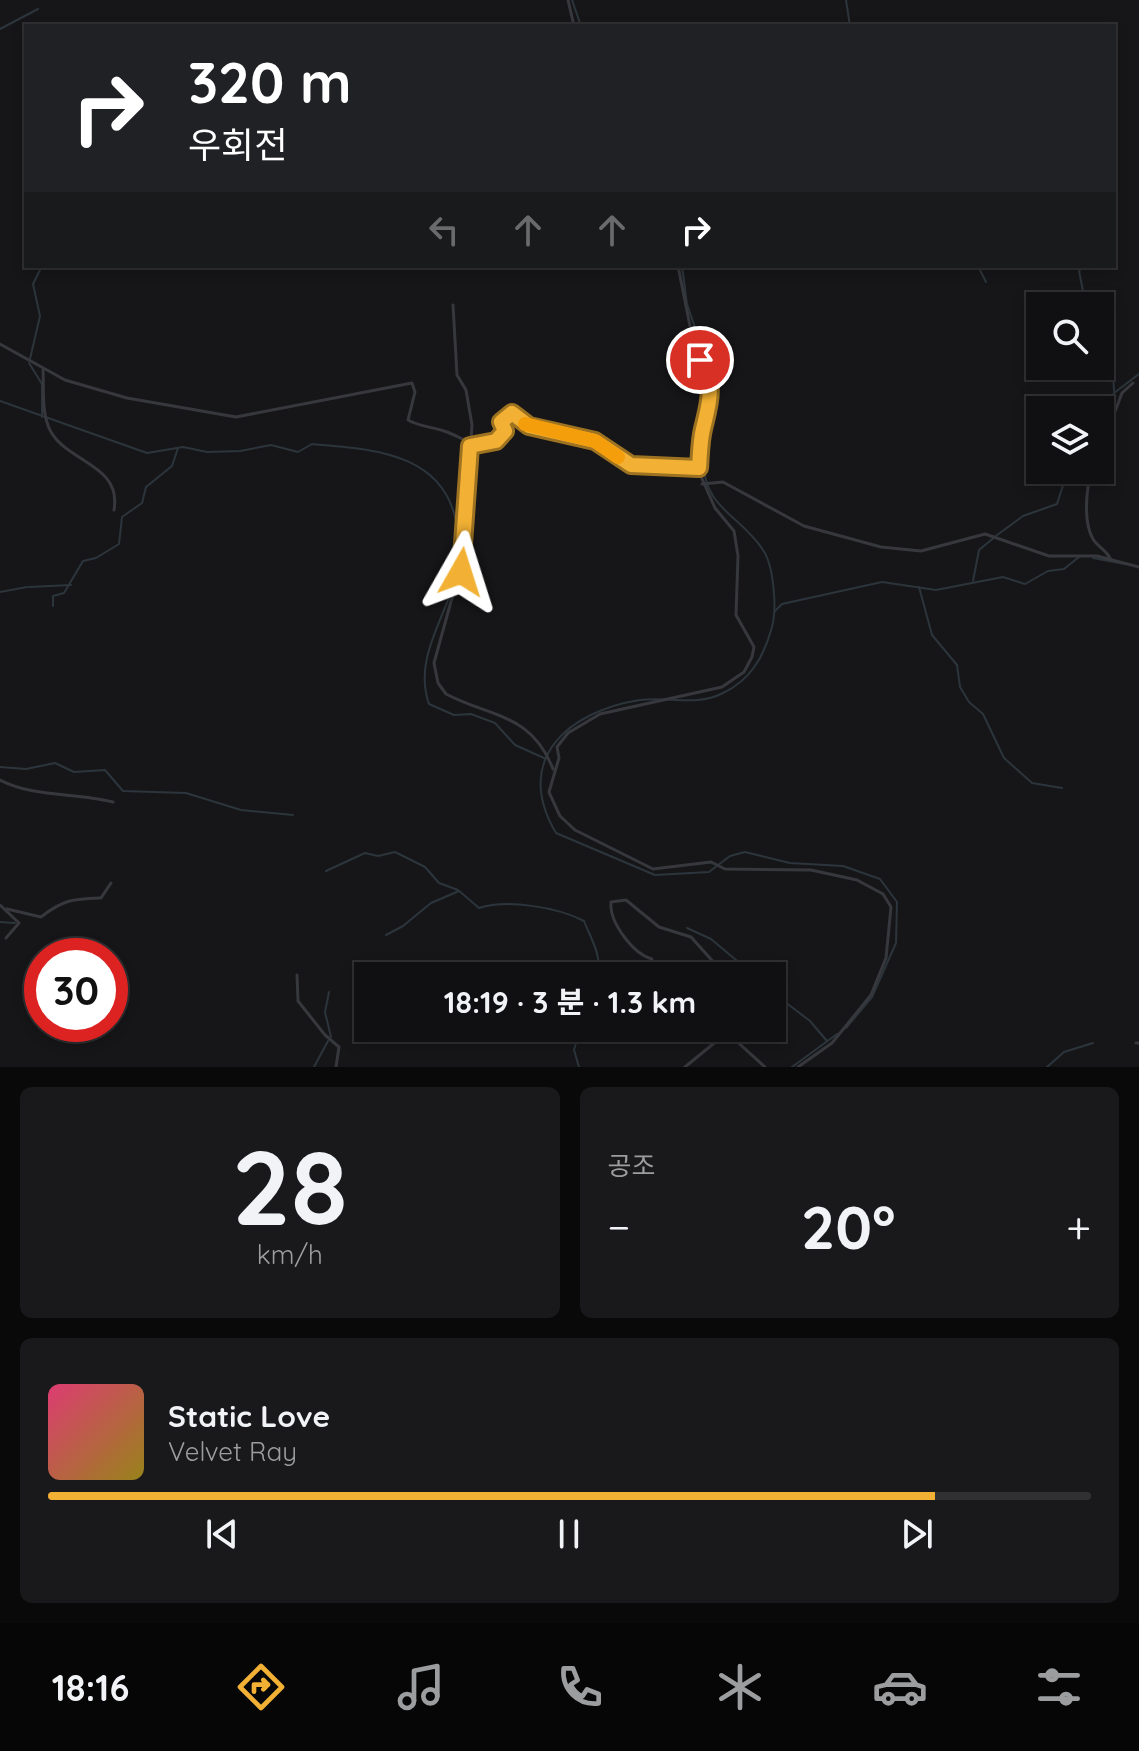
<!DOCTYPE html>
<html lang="ko">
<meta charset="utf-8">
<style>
body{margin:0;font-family:Quicksand,"Noto Sans KR",sans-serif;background:#19191b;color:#f1f3f6;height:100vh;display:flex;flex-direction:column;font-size:30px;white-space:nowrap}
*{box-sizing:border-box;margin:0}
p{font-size:26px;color:#9c9d9f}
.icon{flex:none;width:44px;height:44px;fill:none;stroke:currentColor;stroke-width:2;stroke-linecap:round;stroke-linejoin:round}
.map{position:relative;height:1067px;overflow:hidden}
.side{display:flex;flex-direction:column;gap:20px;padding:20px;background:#09090a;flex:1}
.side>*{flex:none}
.top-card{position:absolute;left:24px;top:24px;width:1092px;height:244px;border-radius:0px;box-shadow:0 4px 12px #0003,0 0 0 2px #303032;background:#202124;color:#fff;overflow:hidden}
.buttons{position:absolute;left:1026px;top:292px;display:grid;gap:16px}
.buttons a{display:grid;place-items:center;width:88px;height:88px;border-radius:0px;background:#101012;box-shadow:0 4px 12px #0003,0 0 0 2px #303032;font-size:40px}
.speed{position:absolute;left:24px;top:938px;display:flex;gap:16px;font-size:40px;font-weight:700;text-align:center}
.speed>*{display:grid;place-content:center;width:104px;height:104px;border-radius:50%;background:#101012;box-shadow:0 4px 12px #0003,0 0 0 2px #303032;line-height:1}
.speed .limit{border:12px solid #d22;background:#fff;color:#111}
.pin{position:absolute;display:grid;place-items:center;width:68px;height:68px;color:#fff;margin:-34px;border:4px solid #fff;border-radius:50%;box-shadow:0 2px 8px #0007}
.me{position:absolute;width:88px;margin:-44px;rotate:6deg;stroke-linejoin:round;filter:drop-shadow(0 0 6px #0008)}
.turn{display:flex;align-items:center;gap:28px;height:168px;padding:0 32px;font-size:36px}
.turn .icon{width:104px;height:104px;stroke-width:2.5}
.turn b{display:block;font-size:56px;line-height:68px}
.lanes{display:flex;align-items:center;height:76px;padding:0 32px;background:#0003;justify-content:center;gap:40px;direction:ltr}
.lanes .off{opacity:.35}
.big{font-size:60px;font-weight:700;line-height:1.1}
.side .widget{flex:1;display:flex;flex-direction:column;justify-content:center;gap:12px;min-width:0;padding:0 28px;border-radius:12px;background:#19191b}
.side .dial{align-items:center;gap:0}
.dial b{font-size:104px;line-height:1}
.song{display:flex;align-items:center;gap:24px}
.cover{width:96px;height:96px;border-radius:12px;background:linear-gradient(135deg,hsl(340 70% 55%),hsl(50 70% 35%))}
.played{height:8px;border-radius:4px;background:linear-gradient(90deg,#f2b134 85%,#303032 85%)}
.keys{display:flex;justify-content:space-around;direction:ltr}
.heat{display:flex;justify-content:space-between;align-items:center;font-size:44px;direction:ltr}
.side .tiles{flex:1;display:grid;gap:20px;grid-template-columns:1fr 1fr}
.widget:last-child{grid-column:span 2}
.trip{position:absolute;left:354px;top:962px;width:432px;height:80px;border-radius:0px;background:#101012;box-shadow:0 4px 12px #0003,0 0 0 2px #303032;font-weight:700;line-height:80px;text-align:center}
.dock{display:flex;height:128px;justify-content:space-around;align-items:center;background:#060607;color:#9c9d9f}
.dock .icon{width:56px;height:56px}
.dock .current{color:#f2b134}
.dock b{font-size:36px;color:#f1f3f6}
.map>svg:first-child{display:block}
</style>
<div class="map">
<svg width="1139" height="1067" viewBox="0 0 1139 1067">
<rect width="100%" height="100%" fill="#161618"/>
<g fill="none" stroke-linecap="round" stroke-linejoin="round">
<!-- stream -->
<g stroke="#2c353c" stroke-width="2">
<path d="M572 0 581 26"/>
<path d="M846 0 850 26"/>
<path d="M0 29 38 9"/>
<path d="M682 266 687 304 713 381 714 399 706 435"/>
<path d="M978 266 986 282"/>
<path d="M1085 266 1079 271 1086 306"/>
<path d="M1100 357 1113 374 1114 391"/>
<path d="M30 359 40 316 33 284 42 266"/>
<path d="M29 363 42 384V417"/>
<path d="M0 401 147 453 183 447 207 452 240 451 271 445 298 452 312 444C377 449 453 454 458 537 459 556 457 574 451 592 438 629 415 664 429 704L454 715 471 714 495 723 515 745 544 758"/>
<path d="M1100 420 1114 393 1139 374"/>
<path d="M703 457C703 510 739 513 763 550 774 566 777 609 772 627 764 656 751 680 723 693 696 707 668 696 640 700 569 711 512 759 556 833L655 875 709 872 730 856 745 852 790 863 843 866 880 879 897 902 896 943 872 997 846 1028"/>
<path d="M997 535 1023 516 1057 504 1068 470"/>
<path d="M1093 558 1125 564"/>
<path d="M973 581 979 550 996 536"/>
<path d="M29 587 71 585"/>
<path d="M919 587 932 635 957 665 960 687 969 702 983 714 1004 758 1032 783 1062 788"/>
<path d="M0 592 27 587"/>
<path d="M53 606V596L64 593 83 561 96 558 119 544 122 517 142 503 146 487 172 466 178 448"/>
<path d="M775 611 782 604 882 582 936 590 1003 577 1025 584 1048 571 1064 569 1079 557"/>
<path d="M0 767 26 769 55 763 74 772 105 770 123 791 186 793 241 810 293 815"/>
<path d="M326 871 365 853 378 856 395 852 425 867 439 883 458 890 479 908C507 899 557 907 584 921 591 939 603 957 597 976"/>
<path d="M0 922 15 923"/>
<path d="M687 928 711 939 755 976"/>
<path d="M386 935 403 926 431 903 459 891"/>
<path d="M510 976 537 971 558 976"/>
<path d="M329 992 325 1012 331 1037"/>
<path d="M772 992 810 1021 827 1041"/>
<path d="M314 1067 328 1041"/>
<path d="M579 1067 574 1050 580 1028"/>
<path d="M792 1067 837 1034"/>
<path d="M1047 1067 1064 1052 1093 1043"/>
</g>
<!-- street -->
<g stroke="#37383d" stroke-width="3">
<path d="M568 0 574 26"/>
<path d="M678 266 696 356 706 372 711 391 699 472 715 508 734 531 738 556 736 615 754 647 752 657 744 672 722 687 600 714 568 733 557 747 559 758 549 792 560 816 575 830 653 869 711 862 725 869 811 870 857 880 883 894 891 907 886 958 871 995 832 1043 798 1067"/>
<path d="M453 305 457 375 466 390 472 425 463 558 434 663 438 683 446 694C492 718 531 713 553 769"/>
<path d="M0 344 65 380 127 398 236 417 412 383 415 392 408 420C418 426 432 427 444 431 471 440 479 457 505 431L501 422 512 413 529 426 595 441 631 465 699 468"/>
<path d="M43 370C44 390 41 414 51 432 69 463 122 465 114 510"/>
<path d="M1100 452 1122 393 1133 383"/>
<path d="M1092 470C1086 489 1083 522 1093 539 1098 547 1106 550 1110 558"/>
<path d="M702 484 723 482 804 526 881 547 921 551 985 534 1049 556H1097L1139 567"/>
<path d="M0 780C35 798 75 792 113 802"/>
<path d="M0 905 19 923 6 938"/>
<path d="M7 909 41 917C64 899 74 899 101 898L111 883"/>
<path d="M652 959C633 954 609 922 611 902L626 900 659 927 691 937 726 976"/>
<path d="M297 975 298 1001 325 1035 339 1047 336 1067"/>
<path d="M730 1028 733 1038 765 1067"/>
<path d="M1136 1043H1139"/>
<path d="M685 1067 729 1031"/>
</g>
</g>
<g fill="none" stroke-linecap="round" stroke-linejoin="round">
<defs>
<path id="route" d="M461 572 470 446 496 441 505 431 501 422 512 413 529 426 595 441 631 465 699 468C700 455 700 441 703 429 709 404 716 384 700 360"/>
</defs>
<!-- route casing -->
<use href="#route" stroke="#9d7322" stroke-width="20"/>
<!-- route -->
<use href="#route" stroke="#f2b134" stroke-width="14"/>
<!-- slow -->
<path stroke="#f59e0b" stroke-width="14" d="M525 424 595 441 618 457"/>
</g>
</svg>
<div class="buttons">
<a><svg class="icon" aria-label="search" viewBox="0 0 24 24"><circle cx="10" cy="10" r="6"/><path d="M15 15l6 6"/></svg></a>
<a><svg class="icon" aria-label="layers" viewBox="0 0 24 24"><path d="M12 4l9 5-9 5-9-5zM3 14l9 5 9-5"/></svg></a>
</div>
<div class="speed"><div class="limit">30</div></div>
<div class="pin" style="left:700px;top:360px;background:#d93025"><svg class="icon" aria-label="arrive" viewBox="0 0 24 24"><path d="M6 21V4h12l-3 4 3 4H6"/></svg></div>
<svg class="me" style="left:461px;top:572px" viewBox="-20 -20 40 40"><path d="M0-17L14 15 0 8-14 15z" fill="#f2b134" stroke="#fff" stroke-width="4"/></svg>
<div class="trip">18:19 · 3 분 · 1.3 km</div>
<div class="top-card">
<div class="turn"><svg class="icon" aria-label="right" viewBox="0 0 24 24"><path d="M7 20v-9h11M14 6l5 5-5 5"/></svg><div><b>320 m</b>우회전</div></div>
<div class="lanes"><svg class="icon off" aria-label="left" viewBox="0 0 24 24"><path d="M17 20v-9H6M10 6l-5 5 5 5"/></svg><svg class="icon off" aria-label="ahead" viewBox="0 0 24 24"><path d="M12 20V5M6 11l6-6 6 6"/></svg><svg class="icon off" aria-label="ahead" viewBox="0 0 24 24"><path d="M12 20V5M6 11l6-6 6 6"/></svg><svg class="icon" aria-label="right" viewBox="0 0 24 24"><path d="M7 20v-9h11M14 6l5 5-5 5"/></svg></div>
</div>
</div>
<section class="side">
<div class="tiles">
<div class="widget dial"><b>28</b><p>km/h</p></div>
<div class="widget"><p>공조</p>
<div class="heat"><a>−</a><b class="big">20°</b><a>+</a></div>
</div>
<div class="widget">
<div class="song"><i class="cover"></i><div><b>Static Love</b><p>Velvet Ray</p></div></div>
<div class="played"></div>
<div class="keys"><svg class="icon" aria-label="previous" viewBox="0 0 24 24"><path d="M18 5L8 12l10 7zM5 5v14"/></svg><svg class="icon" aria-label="pause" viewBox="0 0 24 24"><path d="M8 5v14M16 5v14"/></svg><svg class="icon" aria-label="next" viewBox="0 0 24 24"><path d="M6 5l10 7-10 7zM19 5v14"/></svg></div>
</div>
</div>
</section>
<nav class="dock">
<b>18:16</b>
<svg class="icon current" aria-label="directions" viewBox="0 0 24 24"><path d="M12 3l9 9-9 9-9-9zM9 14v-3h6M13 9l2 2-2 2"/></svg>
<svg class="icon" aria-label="music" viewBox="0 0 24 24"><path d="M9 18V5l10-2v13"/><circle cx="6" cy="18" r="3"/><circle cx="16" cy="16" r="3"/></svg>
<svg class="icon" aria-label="phone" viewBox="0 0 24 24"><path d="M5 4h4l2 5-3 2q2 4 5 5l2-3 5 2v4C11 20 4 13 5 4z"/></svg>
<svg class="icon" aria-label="climate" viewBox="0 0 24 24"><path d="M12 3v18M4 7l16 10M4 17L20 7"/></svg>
<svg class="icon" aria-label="car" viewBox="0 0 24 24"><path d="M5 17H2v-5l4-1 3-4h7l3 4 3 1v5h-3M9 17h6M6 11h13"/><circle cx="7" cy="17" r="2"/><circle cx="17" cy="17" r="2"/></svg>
<svg class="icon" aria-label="filters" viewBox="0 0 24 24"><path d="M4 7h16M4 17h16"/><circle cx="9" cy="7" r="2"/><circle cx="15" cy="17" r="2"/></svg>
</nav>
